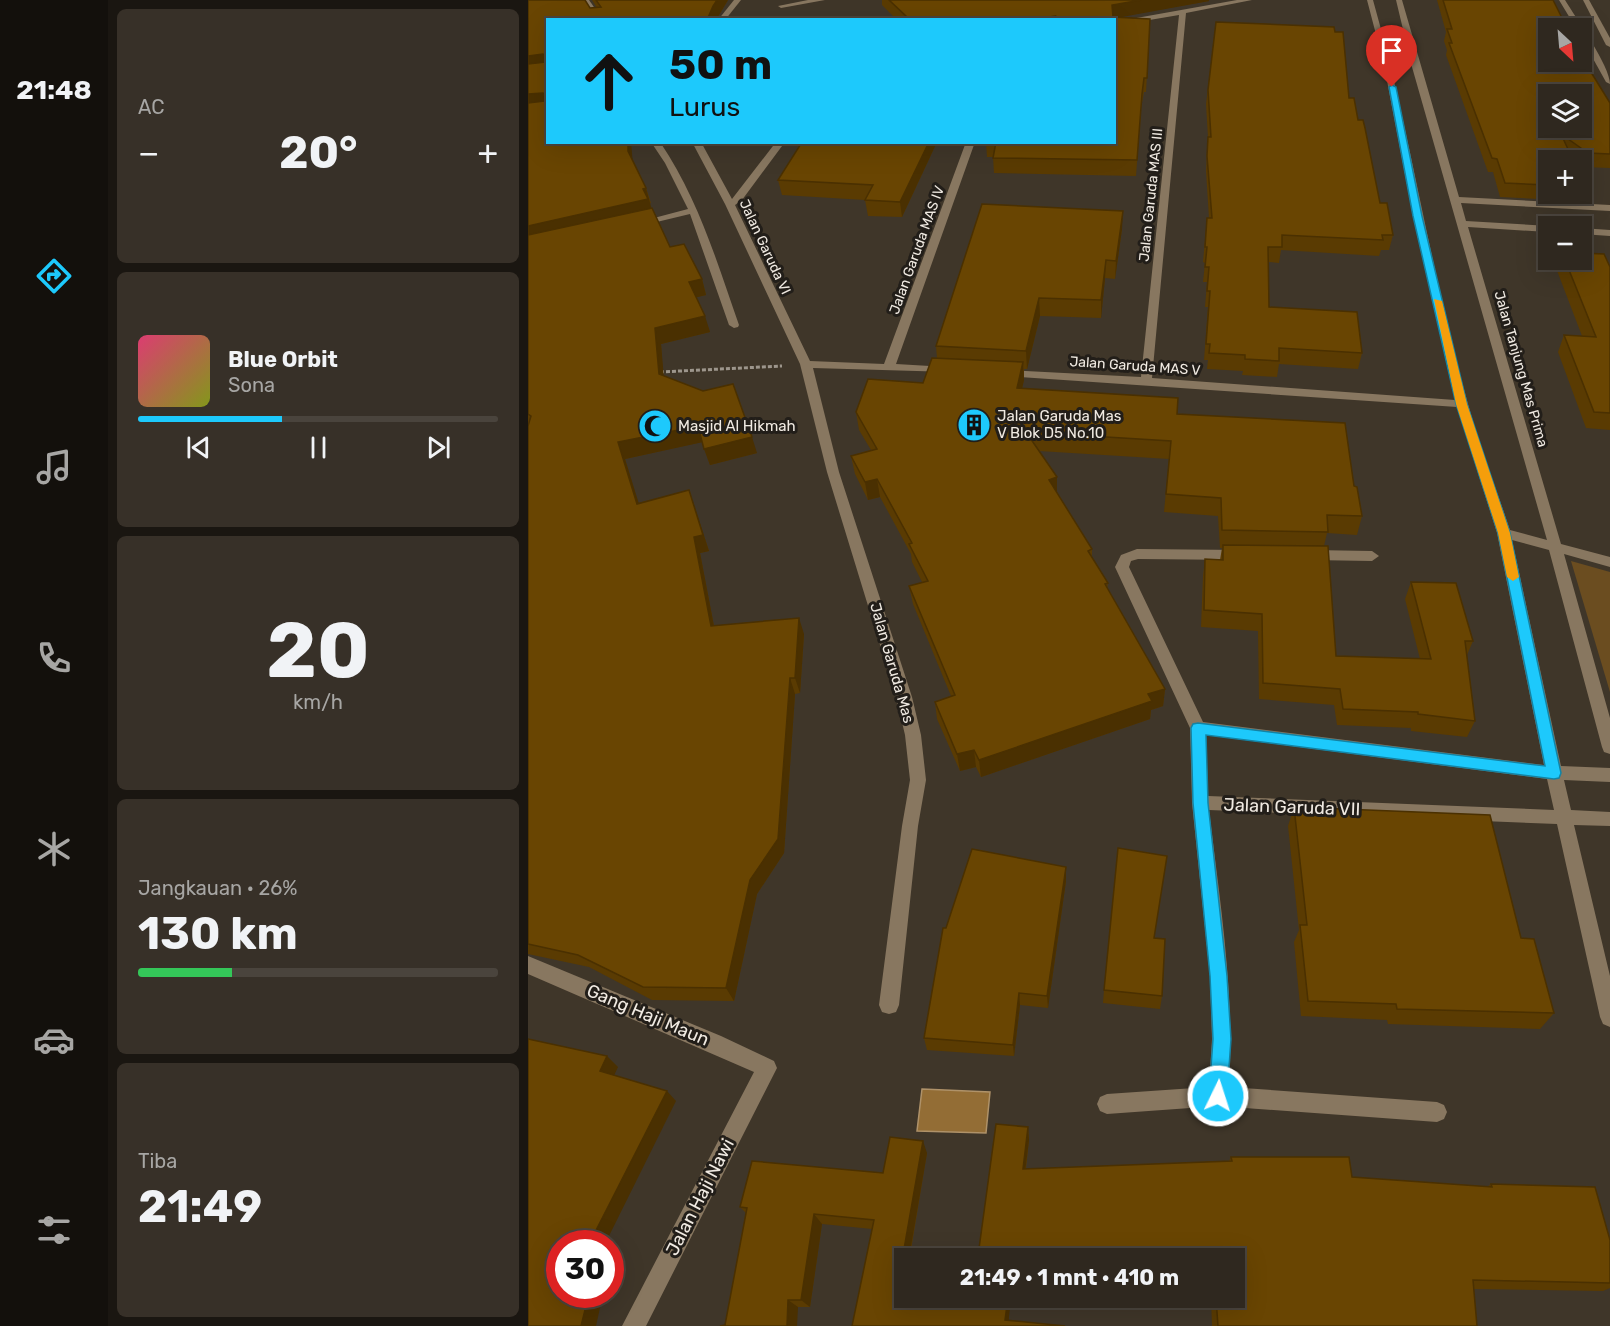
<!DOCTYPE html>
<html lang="id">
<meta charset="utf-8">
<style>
body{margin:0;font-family:Rubik,sans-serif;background:#373028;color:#f1f3f6;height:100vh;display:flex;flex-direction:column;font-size:22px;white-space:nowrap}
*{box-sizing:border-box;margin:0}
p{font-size:20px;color:#a7a6a4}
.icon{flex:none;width:33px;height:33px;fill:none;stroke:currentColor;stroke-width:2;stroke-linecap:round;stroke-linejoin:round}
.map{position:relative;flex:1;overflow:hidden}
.drawer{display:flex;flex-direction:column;gap:9px;padding:9px;background:#1a1611;width:420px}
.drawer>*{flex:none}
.guide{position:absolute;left:18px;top:18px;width:570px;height:126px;border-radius:0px;box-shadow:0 6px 24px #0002,0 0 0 2px #4a443d;background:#1dc9fc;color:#111;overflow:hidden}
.needle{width:39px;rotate:154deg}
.buttons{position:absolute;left:1010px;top:18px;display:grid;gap:12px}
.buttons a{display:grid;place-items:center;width:54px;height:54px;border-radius:0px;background:#2f281f;box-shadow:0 6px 24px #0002,0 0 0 2px #4a443d;font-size:30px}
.speed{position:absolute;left:18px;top:1230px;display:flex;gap:12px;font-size:30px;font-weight:700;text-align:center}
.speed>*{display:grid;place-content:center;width:78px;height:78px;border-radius:50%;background:#2f281f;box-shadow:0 6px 24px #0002,0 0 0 2px #4a443d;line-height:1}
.speed .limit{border:9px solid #d22;background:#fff;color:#111}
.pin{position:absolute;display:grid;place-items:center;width:51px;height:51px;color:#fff;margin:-62px -26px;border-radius:50% 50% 50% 0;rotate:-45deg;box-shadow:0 0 6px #0007}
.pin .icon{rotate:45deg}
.me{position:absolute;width:66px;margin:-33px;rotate:4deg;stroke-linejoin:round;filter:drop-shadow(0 0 4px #0008)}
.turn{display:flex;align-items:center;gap:21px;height:126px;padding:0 24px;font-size:27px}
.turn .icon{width:78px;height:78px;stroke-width:2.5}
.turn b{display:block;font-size:42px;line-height:51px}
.big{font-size:45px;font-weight:700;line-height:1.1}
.drawer .card{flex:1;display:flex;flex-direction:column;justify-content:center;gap:9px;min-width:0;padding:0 21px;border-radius:9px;background:#373028}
.drawer .dial{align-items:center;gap:0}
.dial b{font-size:78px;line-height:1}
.song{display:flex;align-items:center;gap:18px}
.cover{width:72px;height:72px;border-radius:9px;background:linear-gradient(135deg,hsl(340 70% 55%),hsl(70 70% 35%))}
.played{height:6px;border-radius:3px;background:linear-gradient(90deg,#1dc9fc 40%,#4a443d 40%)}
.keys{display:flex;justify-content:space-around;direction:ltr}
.heat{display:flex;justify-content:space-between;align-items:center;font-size:33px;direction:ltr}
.charge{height:9px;border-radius:4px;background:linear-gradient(90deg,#34c759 26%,#4a443d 0)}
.trip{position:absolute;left:366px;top:1248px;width:351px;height:60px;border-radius:0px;background:#2f281f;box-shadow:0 6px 24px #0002,0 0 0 2px #4a443d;font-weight:700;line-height:60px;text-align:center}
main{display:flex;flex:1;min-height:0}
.dock{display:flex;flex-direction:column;width:108px;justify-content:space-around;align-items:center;background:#13100c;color:#a7a6a4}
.dock .icon{width:42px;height:42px}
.dock .current{color:#1dc9fc}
.dock b{font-size:27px;color:#f1f3f6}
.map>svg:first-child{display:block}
</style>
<main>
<nav class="dock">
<b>21:48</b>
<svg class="icon current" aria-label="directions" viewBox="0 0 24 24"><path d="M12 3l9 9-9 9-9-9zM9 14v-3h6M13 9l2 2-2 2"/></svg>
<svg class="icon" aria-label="music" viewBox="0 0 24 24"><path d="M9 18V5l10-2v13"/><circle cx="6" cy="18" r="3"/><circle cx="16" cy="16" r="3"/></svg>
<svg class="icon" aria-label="phone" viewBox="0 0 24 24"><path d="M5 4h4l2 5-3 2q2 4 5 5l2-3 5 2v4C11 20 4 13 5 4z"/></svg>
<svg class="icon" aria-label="climate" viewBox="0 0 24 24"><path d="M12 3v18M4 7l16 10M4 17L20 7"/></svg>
<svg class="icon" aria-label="car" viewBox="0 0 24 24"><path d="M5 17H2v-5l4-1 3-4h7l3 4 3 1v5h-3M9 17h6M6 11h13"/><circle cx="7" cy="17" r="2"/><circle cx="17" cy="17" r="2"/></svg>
<svg class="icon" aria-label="filters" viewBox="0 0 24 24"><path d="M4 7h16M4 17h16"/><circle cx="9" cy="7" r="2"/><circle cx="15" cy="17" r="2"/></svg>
</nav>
<section class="drawer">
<div class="card"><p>AC</p>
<div class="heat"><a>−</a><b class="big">20°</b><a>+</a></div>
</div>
<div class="card">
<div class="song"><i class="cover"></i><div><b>Blue Orbit</b><p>Sona</p></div></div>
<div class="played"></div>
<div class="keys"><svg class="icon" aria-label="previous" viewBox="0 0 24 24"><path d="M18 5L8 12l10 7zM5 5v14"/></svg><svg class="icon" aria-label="pause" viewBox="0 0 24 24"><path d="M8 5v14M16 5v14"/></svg><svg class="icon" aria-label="next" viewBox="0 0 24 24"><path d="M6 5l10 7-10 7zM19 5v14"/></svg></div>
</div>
<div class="card dial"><b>20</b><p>km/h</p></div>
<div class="card"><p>Jangkauan · 26%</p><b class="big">130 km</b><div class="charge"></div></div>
<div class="card"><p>Tiba</p><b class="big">21:49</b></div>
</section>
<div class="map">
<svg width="1082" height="1326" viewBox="0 0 1082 1326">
<rect width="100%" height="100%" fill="#3f3629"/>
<!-- green -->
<path fill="#6b4d20" d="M1043 561 1082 572V692Z"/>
<!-- water -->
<path fill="#936d35" stroke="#af9269" stroke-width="1.5" d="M394 1089 462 1092 458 1133 389 1131Z"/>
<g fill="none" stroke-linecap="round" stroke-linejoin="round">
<!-- path -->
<path stroke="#9d968c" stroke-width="3" stroke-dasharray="4 2" stroke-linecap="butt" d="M132 372 254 366"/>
<!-- minor -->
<g fill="#887760" fill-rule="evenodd">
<path d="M55 0H61L75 20H68Z"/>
<path d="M206 0H213L197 20H190Z"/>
<path d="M280 0H297L253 8 250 6Z"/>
<path d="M709 0H724L658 13 624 378 927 400 885 216 856 65 839 0H845C883 133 902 271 940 404 952 447 968 488 982 530L1019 540 884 67 868 0H874L931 197 1082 205V211L933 203 938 221 1022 226 1020 232 940 227 1033 544 1082 557V567L1036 554 1082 718V754L1076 752 1074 747 1021 550 984 540 1033 766 1082 768V782L1036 780 1043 810 1082 812V826L1046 825 1082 976V1027L1075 1024 1072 1017 1029 824 681 810C692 902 707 994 701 1087L909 1102 916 1105 919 1112 916 1119 909 1122 690 1106 579 1114 572 1111 569 1104 572 1097 579 1094 681 1087 684 1039 682 976 664 803 662 728 587 567 593 555 609 549 714 550 721 555 714 560 610 559 603 561 601 567 675 722 1016 765 969 533 929 407 476 376 470 373 476 370 613 377 651 15 586 26V22ZM678 735 1019 779 1026 810 680 796Z"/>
<path d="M1031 0H1037C1048 18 1082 66 1082 84L1078 82 1053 37V28H1048Z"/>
<path d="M1055 0H1061L1082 38V47L1078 45Z"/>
<path d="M123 142H132C170 198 189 262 211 325L210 327 206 328 201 325 162 214 112 226 107 223 160 209 137 163Z"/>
<path d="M164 142H173L204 199 248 142H257L214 200 207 205 282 361 356 364 438 142H447L368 364 419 367 425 370 423 372 285 368 311 472 384 697 393 735 398 780 390 826 371 1005 368 1012 361 1014 354 1012 351 1005 374 826 382 780 377 735 368 697 299 472 272 364 197 204Z"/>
<path d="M1053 228 1082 230V236L1053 234Z"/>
<path d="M783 550 844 551 851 556 844 561 783 560 776 555Z"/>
<path d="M0 956 193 1036 246 1061 249 1068 118 1326H94L226 1072 0 974Z"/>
</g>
</g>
<!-- wall -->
<g fill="#5a3b02">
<path d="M0 0 62 8H69L64 0H200L188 20H20L105 160 118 188 123 203 121 204 123 209 142 247 174 279 178 295 168 297 182 332 133 344 135 376 229 453 182 465 174 442 97 459 110 503 161 490 181 551 172 553 186 626 276 634 272 693 267 694 256 853 229 894 206 1001 124 1000 61 967 0 954Z"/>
<path d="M354 0H681V1L590 17 622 19 618 92H616L613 108 608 176 466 173 465 157H459L458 142 586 20H369L354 5Z"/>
<path d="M909 0H1025L1020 28 1082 103V168L1055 167 1053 165V160H1046L1044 159 1020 160V194H1053V179L1057 187 1051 201 972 197 965 172H960L918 55 919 50 916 41 918 32Z"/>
<path d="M688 22 821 98 830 120 852 203 865 235 861 250H853L851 256 753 250 751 263 741 262V307L834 353 830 369 751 364 749 377 714 375 715 371 679 369 680 360H676L680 307H677L679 282H675L677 263 675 262 679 218H681L678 171 680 137 678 104Z"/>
<path d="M409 142 374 217 340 216 337 200 254 195 250 180Z"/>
<path d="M594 229 587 279 577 278 573 318 512 316 499 369H496V380L494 388 649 414 826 486 834 516 829 535 799 533 796 546 808 656 892 659 877 599 883 582 945 641 939 655 947 721 939 737 883 731V728L809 725 806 705 731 699 730 631 673 627 675 576 677 559 692 560 694 548H692L690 516 636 512 641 459 511 451 529 477V494L564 549V557L580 583 579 589 637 689 635 706 623 710 622 719 453 777 448 767 432 771 409 719 407 702 423 696 385 604 381 586 394 582 384 562 383 554 352 497 340 500 327 474 323 456 343 450 331 430 328 412 395 383 409 358 408 346Z"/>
<path d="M1031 260H1053L1082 267V430L1058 428 1030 352 1036 335 1054 336 1028 268Z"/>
<path d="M766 807 993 938 1026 1013 1012 1029 860 1024 859 1020 773 1016 766 942 771 930 760 826Z"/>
<path d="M538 881 520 1008 492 1005 486 1056 399 1050 396 1038 418 928Z"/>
<path d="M626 938 634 996 632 1009 575 1003 576 990Z"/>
<path d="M500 1127 501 1140 498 1169 701 1161 703 1157 824 1177 959 1187 963 1184 1082 1240V1288L1075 1291 945 1289 949 1326H684L683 1298H706V1258H376L483 1298 480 1321 324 1326 344 1229 294 1224 282 1307H270L197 1325 218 1213 212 1207 355 1173 399 1153 383 1250 450 1256Z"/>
</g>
<!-- shaded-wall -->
<g fill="#4a3001">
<path d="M189 0H200L188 20H179L185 6Z"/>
<path d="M613 0H681V1L583 19 584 5Z"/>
<path d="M527 16V20H504Z"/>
<path d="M15 54 20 68 0 70V56Z"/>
<path d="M15 93 20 107 0 109V94Z"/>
<path d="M100 142H103L105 165 100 151Z"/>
<path d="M401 142H409L374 217 372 202Z"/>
<path d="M118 188 125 214 0 242V226Z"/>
<path d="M595 211 594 229 587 279 588 261Z"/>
<path d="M578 260 577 278 573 318V300Z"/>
<path d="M174 279 178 295 166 298 161 282Z"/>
<path d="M511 298 512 316 499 369 498 351Z"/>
<path d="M177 316 182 332 133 344 137 390 131 374 127 328Z"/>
<path d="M495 362 496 380 490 406 489 388Z"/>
<path d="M170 426 175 442 97 459 116 520 109 504 90 442Z"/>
<path d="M224 437 229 453 182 465 176 449Z"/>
<path d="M529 477V495L521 480Z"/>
<path d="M349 479 352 497 340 500 337 482Z"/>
<path d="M161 490 181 551 172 553 189 642 183 626 166 537Z"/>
<path d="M271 618 276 634 272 693 267 678Z"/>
<path d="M262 678 267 694 256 853 229 894 206 1001 198 988 222 880Z"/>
<path d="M637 689 635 706 623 710 622 719 453 777 451 760 620 694Z"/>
<path d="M446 750 448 767 432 771 429 754Z"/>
<path d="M538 867V881L520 1008 519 996Z"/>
<path d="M491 993 492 1005 486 1056 485 1045Z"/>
<path d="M79 1056 90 1067 83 1082 72 1071Z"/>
<path d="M139 1091 148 1101 77 1244H61Z"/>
<path d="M500 1127 501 1140 496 1180 495 1169Z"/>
<path d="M395 1141 399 1153 381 1258 376 1249Z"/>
<path d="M286 1214 294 1224 282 1307 273 1300Z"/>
<path d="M61 1294H75L68 1326H53Z"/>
<path d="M480 1298H483L480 1326 477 1320Z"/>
<path d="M260 1300 270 1307 269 1326H259Z"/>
</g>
<!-- building -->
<g fill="#694502" stroke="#4a3001" stroke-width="1.5" fill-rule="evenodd">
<path d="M0 0H57L62 8 73 7 68 0H189L185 6 179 20H20V142H100V151L118 188 115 189 120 199 0 226V103L16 101 17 95 15 93 0 94V64L17 62V56L15 54 0 56Z"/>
<path d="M361 0H613L584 5 585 17 622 19 619 78H616L614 94 609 160 465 158 468 142H586V20H524L527 16 504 20H373L380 18Z"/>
<path d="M915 0H1025L1039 28H1020V62H1053V56L1082 103V154L1060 153 1033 134 1045 160H1020V185L977 183 969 159 964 158 921 43H924L919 29H924ZM1020 94H1053V128H1020Z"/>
<path d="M688 22 806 27 807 32H815L821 98H826L830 120H835L837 128 852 203H859L865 235H854L855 240 754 235V247H740L741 307 829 312 834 353 751 348V361L717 359V355L681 353 682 344H678L682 291H679L681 267H677L679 247H677L679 218H684L679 156 680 137H683L680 90Z"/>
<path d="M274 142H401L372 202 337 200 345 185 250 180Z"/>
<path d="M1053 179 1057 187H1053Z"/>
<path d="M454 204 595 211 588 261 578 260 573 300 511 298 498 351 408 346Z"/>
<path d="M124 208 142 247 156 244 174 279 161 282 177 316 127 328 131 374 175 391 205 384 224 437 176 449 170 426 90 442 109 504 161 490 175 535 166 537 183 626 271 618 267 678H262L250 839 222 880 198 988 115 987 50 955 0 944V426L3 416 0 414V235Z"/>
<path d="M1053 253 1076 254 1082 267V413L1066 412 1036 335 1068 337 1037 260H1053Z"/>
<path d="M404 358 495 362 489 388 650 398 649 414 817 423 826 486 829 487 834 516 799 515 800 532 694 530 693 498 638 494 643 441 498 432 529 477 521 480 564 549 560 551 580 583 577 584 637 689 620 694 624 701 451 760 446 750 429 754 407 702 427 695 381 586 400 581 381 544 384 543 349 479 337 482 323 456 349 449 328 412 340 379 395 383Z"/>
<path d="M695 545 800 546 808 656 903 659 883 582 928 583 945 641H937L947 721 890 714V712L815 709 812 689 735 683 734 614 676 610 677 559 695 560Z"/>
<path d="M766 807 962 815 993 938 1006 939 1026 1013 869 1009 868 1004 780 1001 772 925H779Z"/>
<path d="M590 848 639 856 626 938 637 939 634 996 576 990Z"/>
<path d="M444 849 538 867 519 996 491 993 485 1045 396 1038 415 928H418Z"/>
<path d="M0 1039 79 1056 72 1071 139 1091 61 1244H32V1294H61L53 1326H0Z"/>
<path d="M468 1124 500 1127 495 1169 704 1161 703 1157H821L824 1177 964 1187 963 1184 1067 1187 1082 1240V1283L945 1280 949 1326H690L688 1298H706V1258H686L685 1251 505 1258H376V1298H480L477 1320 537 1326H324L346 1220 286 1214 273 1300H260L259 1326H192L197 1325 219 1208 212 1207 224 1161 355 1173 362 1137 395 1141 376 1249 450 1256Z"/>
</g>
<!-- route -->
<path fill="#1dc9fc" stroke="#1383a4" stroke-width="1.5" d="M864 85 868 87 894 216 939 404 982 533 1033 773 1031 778 1026 779 678 735 680 803 699 976 703 1039 699 1096 697 1102 690 1105 683 1102 681 1096 685 1039 682 976 665 803 663 728 665 724 670 723 1017 766 970 533 928 404 885 216 861 87Z"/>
<!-- slow -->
<path fill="#f59e0b" d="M906 299 914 301 939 404 982 533 991 577 985 581 979 577 970 533 928 404Z"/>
<!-- icons -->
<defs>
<symbol id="building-disc" viewBox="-11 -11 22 22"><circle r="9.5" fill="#1dc9fc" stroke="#221e19"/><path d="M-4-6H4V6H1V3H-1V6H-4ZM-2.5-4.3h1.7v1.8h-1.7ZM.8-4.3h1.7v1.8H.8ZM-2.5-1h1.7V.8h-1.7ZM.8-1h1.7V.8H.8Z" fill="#111"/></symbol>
<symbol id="mosque-disc" viewBox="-11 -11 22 22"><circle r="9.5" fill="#1dc9fc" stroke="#221e19"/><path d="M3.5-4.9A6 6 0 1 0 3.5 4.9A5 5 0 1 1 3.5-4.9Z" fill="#111"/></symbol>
</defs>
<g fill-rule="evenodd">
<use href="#building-disc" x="427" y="406" width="38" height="38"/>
<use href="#mosque-disc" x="108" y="407" width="38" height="38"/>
</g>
<g text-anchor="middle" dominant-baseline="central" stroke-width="6" stroke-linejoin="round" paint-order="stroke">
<!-- far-street labels -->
<g font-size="14" fill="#f0eae2" stroke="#221e19">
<text transform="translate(623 195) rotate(-84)">Jalan Garuda MAS III</text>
<text transform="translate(237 247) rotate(65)">Jalan Garuda VI</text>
<text transform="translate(389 250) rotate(-70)">Jalan Garuda MAS IV</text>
<text transform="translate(607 366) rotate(4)">Jalan Garuda MAS V</text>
<text transform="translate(993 369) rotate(74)">Jalan Tanjung Mas Prima</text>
</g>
<!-- poi labels -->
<g font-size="15" fill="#f0eae2" stroke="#221e19" text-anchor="start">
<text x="469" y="416">Jalan Garuda Mas<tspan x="469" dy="17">V Blok D5 No.10</tspan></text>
<text x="150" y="426">Masjid Al Hikmah</text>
</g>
<!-- street labels -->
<g font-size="15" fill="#f0eae2" stroke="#221e19">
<text transform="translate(364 663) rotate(74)">Jalan Garuda Mas</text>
</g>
<!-- near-street labels -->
<g font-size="18" fill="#f0eae2" stroke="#221e19">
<text transform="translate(764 807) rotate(2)">Jalan Garuda VII</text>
<text transform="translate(120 1015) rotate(23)">Gang Haji Maun</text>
<text transform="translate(172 1197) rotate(-63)">Jalan Haji Nawi</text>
</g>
</g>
</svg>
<div class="buttons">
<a><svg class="needle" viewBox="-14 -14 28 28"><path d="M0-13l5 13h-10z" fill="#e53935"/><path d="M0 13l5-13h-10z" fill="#a7a6a4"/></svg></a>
<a><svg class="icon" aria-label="layers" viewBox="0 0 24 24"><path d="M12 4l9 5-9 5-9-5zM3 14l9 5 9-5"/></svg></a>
<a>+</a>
<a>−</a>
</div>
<div class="speed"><div class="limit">30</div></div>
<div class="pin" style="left:864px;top:87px;background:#d93025"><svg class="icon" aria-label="arrive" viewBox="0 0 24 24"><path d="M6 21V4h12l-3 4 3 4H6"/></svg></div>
<svg class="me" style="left:690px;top:1096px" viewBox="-20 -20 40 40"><circle r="17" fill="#1dc9fc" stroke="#fff" stroke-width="3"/><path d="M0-11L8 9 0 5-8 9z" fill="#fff"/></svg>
<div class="trip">21:49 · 1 mnt · 410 m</div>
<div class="guide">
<div class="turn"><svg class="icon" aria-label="ahead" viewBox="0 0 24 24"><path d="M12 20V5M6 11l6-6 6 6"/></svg><div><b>50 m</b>Lurus</div></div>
</div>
</div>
</main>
